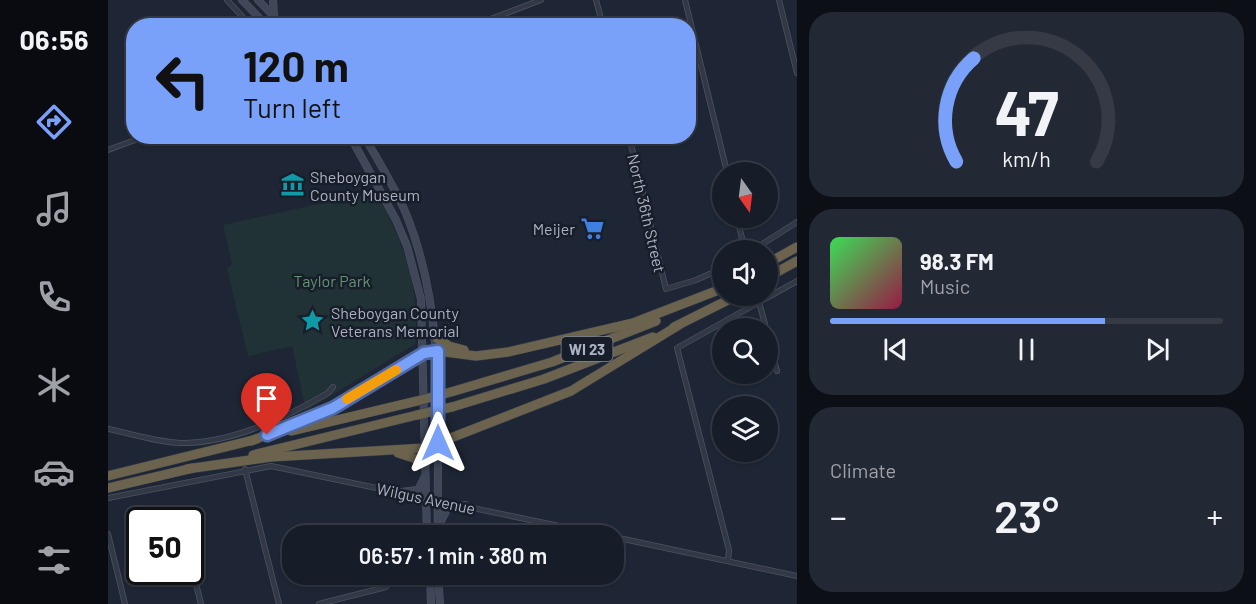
<!DOCTYPE html>
<meta charset="utf-8">
<style>
body{margin:0;font-family:Barlow,sans-serif;background:#232934;color:#f1f3f6;height:100vh;display:flex;flex-direction:column;font-size:22px;white-space:nowrap}
*{box-sizing:border-box;margin:0}
p{font-size:20px;color:#9ea1a8}
.icon{flex:none;width:33px;height:33px;fill:none;stroke:currentColor;stroke-width:2;stroke-linecap:round;stroke-linejoin:round}
.map{position:relative;flex:1;overflow:hidden}
.panel{display:flex;flex-direction:column;gap:12px;padding:12px;background:#0c0f16;width:459px}
.panel>*{flex:none}
.banner{position:absolute;left:18px;top:18px;width:570px;height:126px;border-radius:24px;box-shadow:0 2px 4px #0004,0 0 0 2px #353a45;background:#7aa1f9;color:#111;overflow:hidden}
.needle{width:39px;rotate:166deg}
.tools{position:absolute;left:604px;top:162px;display:grid;gap:12px}
.tools a{display:grid;place-items:center;width:66px;height:66px;border-radius:50%;background:#161c28;box-shadow:0 2px 4px #0004,0 0 0 2px #353a45;font-size:30px}
.speed{position:absolute;left:18px;top:507px;display:flex;gap:12px;font-size:30px;font-weight:700;text-align:center}
.speed>*{display:grid;place-content:center;width:78px;height:78px;border-radius:50%;background:#161c28;box-shadow:0 2px 4px #0004,0 0 0 2px #353a45;line-height:1}
.speed .limit{border:3px solid #111;border-radius:9px;background:#fff;color:#111}
.pin{position:absolute;display:grid;place-items:center;width:51px;height:51px;color:#fff;margin:-62px -26px;border-radius:50% 50% 50% 0;rotate:-45deg;box-shadow:0 0 6px #0007}
.pin .icon{rotate:45deg}
.me{position:absolute;width:66px;margin:-33px;rotate:0deg;stroke-linejoin:round;filter:drop-shadow(0 0 4px #0008)}
.turn{display:flex;align-items:center;gap:21px;height:126px;padding:0 18px;font-size:27px}
.turn .icon{width:78px;height:78px;stroke-width:2.5}
.turn b{display:block;font-size:42px;line-height:51px}
.big{font-size:45px;font-weight:600;line-height:1.1}
.panel .tile{flex:1;display:flex;flex-direction:column;justify-content:center;gap:9px;min-width:0;padding:0 21px;border-radius:24px;background:#232934}
.panel .dial{align-items:center;gap:0}
.dial svg{height:156px;overflow:visible;fill:none;stroke:#353a45;stroke-width:7;stroke-linecap:round;text-anchor:middle}
.dial text{fill:#f1f3f6;stroke:none}
.song{display:flex;align-items:center;gap:18px}
.cover{width:72px;height:72px;border-radius:9px;background:linear-gradient(135deg,hsl(130 70% 55%),hsl(340 70% 35%))}
.played{height:6px;border-radius:3px;background:linear-gradient(90deg,#7aa1f9 70%,#353a45 70%)}
.keys{display:flex;justify-content:space-around;direction:ltr}
.heat{display:flex;justify-content:space-between;align-items:center;font-size:33px;direction:ltr}
.trip{position:absolute;left:174px;top:525px;width:342px;height:60px;border-radius:24px;background:#161c28;box-shadow:0 2px 4px #0004,0 0 0 2px #353a45;font-weight:600;line-height:60px;text-align:center}
main{display:flex;flex:1;min-height:0}
.tab-bar{display:flex;flex-direction:column;width:108px;justify-content:space-around;align-items:center;background:#090b10;color:#9ea1a8}
.tab-bar .icon{width:42px;height:42px}
.tab-bar .selected{color:#7aa1f9}
.tab-bar b{font-size:27px;color:#f1f3f6}
.map>svg:first-child{display:block}
</style>
<main>
<nav class="tab-bar">
<b>06:56</b>
<svg class="icon selected" aria-label="directions" viewBox="0 0 24 24"><path d="M12 3l9 9-9 9-9-9zM9 14v-3h6M13 9l2 2-2 2"/></svg>
<svg class="icon" aria-label="music" viewBox="0 0 24 24"><path d="M9 18V5l10-2v13"/><circle cx="6" cy="18" r="3"/><circle cx="16" cy="16" r="3"/></svg>
<svg class="icon" aria-label="phone" viewBox="0 0 24 24"><path d="M5 4h4l2 5-3 2q2 4 5 5l2-3 5 2v4C11 20 4 13 5 4z"/></svg>
<svg class="icon" aria-label="climate" viewBox="0 0 24 24"><path d="M12 3v18M4 7l16 10M4 17L20 7"/></svg>
<svg class="icon" aria-label="car" viewBox="0 0 24 24"><path d="M5 17H2v-5l4-1 3-4h7l3 4 3 1v5h-3M9 17h6M6 11h13"/><circle cx="7" cy="17" r="2"/><circle cx="17" cy="17" r="2"/></svg>
<svg class="icon" aria-label="filters" viewBox="0 0 24 24"><path d="M4 7h16M4 17h16"/><circle cx="9" cy="7" r="2"/><circle cx="15" cy="17" r="2"/></svg>
</nav>
<div class="map">
<svg width="689" height="604" viewBox="0 0 689 604">
<rect width="100%" height="100%" fill="#1e2635"/>
<!-- green -->
<path fill="#203236" d="M267 192C295 238 313 291 307 344L198 411 184 346 140 356 119 269 124 263 115 225Z"/>
<g fill="none" stroke-linecap="round" stroke-linejoin="round">
<defs>
<g id="minor">
<path d="M119 0 143 26"/>
<path d="M488 0 495 26"/>
<path d="M577 0 619 172"/>
<path d="M671 0 689 73"/>
<path d="M364 26 433 0"/>
<path d="M521 136 558 289 588 280 615 268"/>
<path d="M0 150 38 136"/>
<path d="M629 218 637 250"/>
<path d="M645 250 689 222"/>
<path d="M651 302 658 328"/>
<path d="M660 337 669 371"/>
<path d="M0 429C25 434 52 443 77 443 126 442 179 417 220 393L225 387"/>
<path d="M137 469 171 604"/>
<path d="M0 498 163 466 499 536"/>
<path d="M0 534 17 604"/>
<path d="M506 537 689 576"/>
<path d="M82 560 93 604"/>
<path d="M620 561 621 550 569 348 689 281"/>
<path d="M211 604 278 587"/>
</g>
<g id="secondary">
<path d="M134 0 159 26"/>
<path d="M150 0 175 26"/>
<path d="M165 0 166 16"/>
<path d="M242 136 288 220 299 246 313 299 319 536"/>
<path d="M256 136C271 162 288 189 299 216 340 319 328 428 330 536"/>
<path d="M293 492 310 490 316 478"/>
<path d="M331 525 340 508 357 505"/>
<path d="M322 574 323 604"/>
<path d="M330 574 332 604"/>
</g>
<g id="motorway">
<path d="M660 263 689 247"/>
<path d="M660 277 689 261"/>
<path d="M566 327 628 296"/>
<path d="M329 338 341 346 356 350"/>
<path d="M343 392 444 362 548 321"/>
<path d="M344 407 436 379 545 337"/>
<path d="M183 431 309 401"/>
<path d="M143 441 224 408 316 353 330 351 368 356 400 352 525 323 608 291"/>
<path d="M290 453 318 462"/>
<path d="M145 455 309 415"/>
<path d="M79 469 163 457 317 448 463 391 571 325"/>
<path d="M0 476 149 439"/>
<path d="M0 488 85 468"/>
</g>
</defs>
<!-- minor casing -->
<use href="#minor" stroke="#4c5361" stroke-width="6"/>
<!-- secondary casing -->
<use href="#secondary" stroke="#4c5361" stroke-width="8"/>
<!-- motorway casing -->
<use href="#motorway" stroke="#39404d" stroke-width="10"/>
<!-- minor -->
<use href="#minor" stroke="#323846" stroke-width="4.5"/>
<!-- secondary -->
<use href="#secondary" stroke="#3f4759" stroke-width="7"/>
<!-- motorway -->
<use href="#motorway" stroke="#6c634e" stroke-width="9"/>
<defs>
<g id="motorway-bridge">
<path d="M309 401 343 392"/>
<path d="M309 415 344 407"/>
</g>
</defs>
<!-- motorway-bridge casing -->
<use href="#motorway-bridge" stroke="#39404d" stroke-width="10" stroke-linecap="butt"/>
<!-- motorway-bridge -->
<use href="#motorway-bridge" stroke="#6c634e" stroke-width="9"/>
</g>
<g fill="none" stroke-linecap="round" stroke-linejoin="round">
<defs>
<path id="route" d="M159 435 225 408 316 353 330 351V443"/>
</defs>
<!-- route casing -->
<use href="#route" stroke="#4f69a2" stroke-width="15"/>
<!-- route -->
<use href="#route" stroke="#7aa1f9" stroke-width="10"/>
<!-- slow -->
<path stroke="#f59e0b" stroke-width="10" d="M239 399 288 370"/>
</g>
<!-- icons -->
<defs>
<symbol id="museum-bare" viewBox="-9 -9 18 18"><path d="M0-6L6-3V-2H-6V-3ZM-5-1h2V3h-2ZM-1-1h2V3h-2ZM3-1h2V3H3ZM-6 4H6V6H-6Z" fill="#0f9aa8" stroke="#171e2a" stroke-width="2.5" paint-order="stroke"/></symbol>
<symbol id="supermarket-bare" viewBox="-9 -9 18 18"><path d="M-6-5.5h2.5l.6 2H6L4.5 2H-2.5L-4.4-4H-6ZM-1.5 3.2a1.3 1.3 0 1 0 .1 0ZM3 3.2a1.3 1.3 0 1 0 .1 0Z" fill="#3f7fe0" stroke="#171e2a" stroke-width="2.5" paint-order="stroke"/></symbol>
<symbol id="sight-bare" viewBox="-9 -9 18 18"><path d="M0-6L1.8-2.2L6-1.7L2.9 1.2L3.7 5.4L0 3.3L-3.7 5.4L-2.9 1.2L-6-1.7L-1.8-2.2Z" fill="#0f9aa8" stroke="#171e2a" stroke-width="2.5" paint-order="stroke"/></symbol>
</defs>
<g fill-rule="evenodd">
<use href="#museum-bare" x="168" y="168" width="33" height="33"/>
<use href="#supermarket-bare" x="468" y="212" width="33" height="33"/>
<use href="#sight-bare" x="188" y="304" width="33" height="33"/>
</g>
<g text-anchor="middle" dominant-baseline="central" stroke-width="5" stroke-linejoin="round" paint-order="stroke">
<!-- shield labels -->
<rect fill="#171e2a" stroke="#7f8695" stroke-width="1.5" x="453.5" y="337" width="51" height="24" rx="4.5"/>
<g font-size="15" font-weight="bold" fill="#abb2c3">
<text x="479" y="349">WI 23</text>
</g>
<!-- poi labels -->
<g font-size="16" fill="#abb2c3" stroke="#171e2a" text-anchor="start">
<text x="202" y="176">Sheboygan<tspan x="202" dy="18">County Museum</tspan></text>
<text x="467" y="228" text-anchor="end">Meijer</text>
<text x="223" y="312">Sheboygan County<tspan x="223" dy="18">Veterans Memorial</tspan></text>
</g>
<!-- street labels -->
<g font-size="16" fill="#abb2c3" stroke="#171e2a">
<text transform="translate(539 213) rotate(77)">North 36th Street</text>
<text transform="translate(318 498) rotate(12)">Wilgus Avenue</text>
</g>
<!-- park labels -->
<g font-size="16" fill="#639372" stroke="#171e2a">
<text x="224" y="280">Taylor Park</text>
</g>
</g>
</svg>
<div class="tools">
<a><svg class="needle" viewBox="-14 -14 28 28"><path d="M0-13l5 13h-10z" fill="#e53935"/><path d="M0 13l5-13h-10z" fill="#9ea1a8"/></svg></a>
<a><svg class="icon" aria-label="sound" viewBox="0 0 24 24"><path d="M4 9h4l5-4v14l-5-4H4zM17 9q2 3 0 6"/></svg></a>
<a><svg class="icon" aria-label="search" viewBox="0 0 24 24"><circle cx="10" cy="10" r="6"/><path d="M15 15l6 6"/></svg></a>
<a><svg class="icon" aria-label="layers" viewBox="0 0 24 24"><path d="M12 4l9 5-9 5-9-5zM3 14l9 5 9-5"/></svg></a>
</div>
<div class="speed"><div class="limit">50</div></div>
<div class="pin" style="left:159px;top:435px;background:#d93025"><svg class="icon" aria-label="arrive" viewBox="0 0 24 24"><path d="M6 21V4h12l-3 4 3 4H6"/></svg></div>
<svg class="me" style="left:330px;top:443px" viewBox="-20 -20 40 40"><path d="M0-17L14 15 0 8-14 15z" fill="#7aa1f9" stroke="#fff" stroke-width="4"/></svg>
<div class="trip">06:57 · 1 min · 380 m</div>
<div class="banner">
<div class="turn"><svg class="icon" aria-label="left" viewBox="0 0 24 24"><path d="M17 20v-9H6M10 6l-5 5 5 5"/></svg><div><b>120 m</b>Turn left</div></div>
</div>
</div>
<section class="panel">
<div class="tile dial"><svg viewBox="0 0 100 80">
<path d="M14 69A42 42 0 1 1 86 69"/>
<path d="M14 69A42 42 0 0 1 23 16" stroke="#7aa1f9"/>
<text x="50" y="56" font-size="32" font-weight="700">47</text>
<text x="50" y="72" font-size="11">km/h</text>
</svg></div>
<div class="tile">
<div class="song"><i class="cover"></i><div><b>98.3 FM</b><p>Music</p></div></div>
<div class="played"></div>
<div class="keys"><svg class="icon" aria-label="previous" viewBox="0 0 24 24"><path d="M18 5L8 12l10 7zM5 5v14"/></svg><svg class="icon" aria-label="pause" viewBox="0 0 24 24"><path d="M8 5v14M16 5v14"/></svg><svg class="icon" aria-label="next" viewBox="0 0 24 24"><path d="M6 5l10 7-10 7zM19 5v14"/></svg></div>
</div>
<div class="tile"><p>Climate</p>
<div class="heat"><a>−</a><b class="big">23°</b><a>+</a></div>
</div>
</section>
</main>
